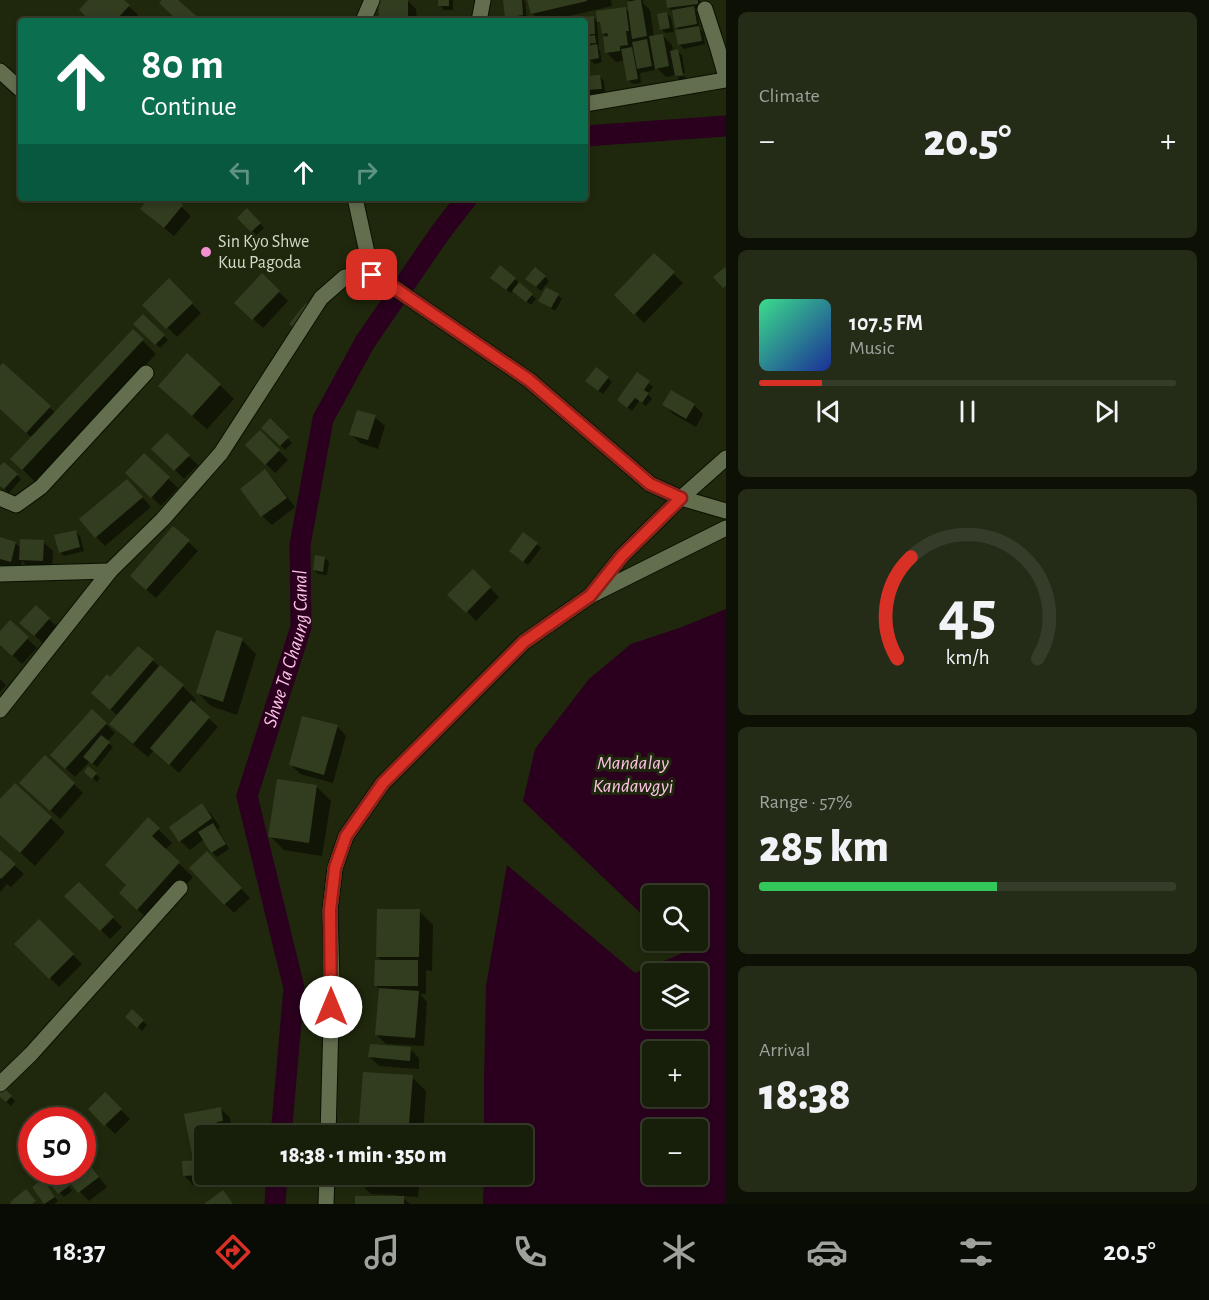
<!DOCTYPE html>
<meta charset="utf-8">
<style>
body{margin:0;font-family:"Alegreya Sans",sans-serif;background:#242b17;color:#f1f3f6;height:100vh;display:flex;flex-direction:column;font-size:22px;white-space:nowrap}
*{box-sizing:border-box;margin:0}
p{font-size:20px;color:#9ea29c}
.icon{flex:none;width:33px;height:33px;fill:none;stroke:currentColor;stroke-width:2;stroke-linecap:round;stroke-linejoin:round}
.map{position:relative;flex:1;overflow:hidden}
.sheet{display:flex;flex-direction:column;gap:12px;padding:12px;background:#0d1005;width:483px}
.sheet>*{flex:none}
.hud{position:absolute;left:18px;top:18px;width:570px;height:183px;border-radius:6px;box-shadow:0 3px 9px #0003,0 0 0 2px #363c2a;background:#0b6e4f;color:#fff;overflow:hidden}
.tools{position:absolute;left:642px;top:885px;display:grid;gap:12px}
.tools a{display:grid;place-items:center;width:66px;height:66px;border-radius:6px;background:#171e09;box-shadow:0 3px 9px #0003,0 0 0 2px #363c2a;font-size:30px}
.speed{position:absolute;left:18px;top:1107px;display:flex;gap:12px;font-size:30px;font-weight:700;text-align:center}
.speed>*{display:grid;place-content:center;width:78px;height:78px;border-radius:50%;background:#171e09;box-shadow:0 3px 9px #0003,0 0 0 2px #363c2a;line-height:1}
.speed .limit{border:9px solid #d22;background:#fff;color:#111}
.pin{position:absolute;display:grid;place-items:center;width:51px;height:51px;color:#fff;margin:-26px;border-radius:12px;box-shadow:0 3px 9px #0006}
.me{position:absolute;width:66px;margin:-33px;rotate:0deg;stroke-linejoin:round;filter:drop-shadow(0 0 4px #0008)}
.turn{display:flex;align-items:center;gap:21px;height:126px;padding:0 24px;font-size:27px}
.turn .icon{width:78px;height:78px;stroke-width:2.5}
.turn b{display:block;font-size:42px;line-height:51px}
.lanes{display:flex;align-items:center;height:57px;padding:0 24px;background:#0003;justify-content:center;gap:30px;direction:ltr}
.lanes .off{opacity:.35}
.big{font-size:45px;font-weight:800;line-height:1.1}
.sheet .card{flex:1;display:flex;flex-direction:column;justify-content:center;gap:9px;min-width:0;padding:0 21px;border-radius:9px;background:#242b17}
.sheet .dial{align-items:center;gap:0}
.dial svg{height:156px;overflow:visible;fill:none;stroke:#363c2a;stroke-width:7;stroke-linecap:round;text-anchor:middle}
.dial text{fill:#f1f3f6;stroke:none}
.song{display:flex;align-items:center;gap:18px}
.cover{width:72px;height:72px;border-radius:9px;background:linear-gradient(135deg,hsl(150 70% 55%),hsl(230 70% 35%))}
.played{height:6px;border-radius:3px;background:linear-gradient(90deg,#d93025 15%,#363c2a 15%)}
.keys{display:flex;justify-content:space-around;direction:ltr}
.heat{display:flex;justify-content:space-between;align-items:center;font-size:33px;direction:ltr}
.charge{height:9px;border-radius:4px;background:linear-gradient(90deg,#34c759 57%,#363c2a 0)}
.trip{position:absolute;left:194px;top:1125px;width:339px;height:60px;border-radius:6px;background:#171e09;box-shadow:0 3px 9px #0003,0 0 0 2px #363c2a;font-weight:800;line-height:60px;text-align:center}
.tab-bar{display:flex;height:96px;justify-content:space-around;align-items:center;background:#090c04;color:#9ea29c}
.tab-bar .icon{width:42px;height:42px}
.tab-bar .active{color:#d93025}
.tab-bar b{font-size:27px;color:#f1f3f6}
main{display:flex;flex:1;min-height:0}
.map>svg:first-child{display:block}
</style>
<main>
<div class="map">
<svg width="726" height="1204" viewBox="0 0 726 1204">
<rect width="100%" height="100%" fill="#1f280c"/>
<!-- water -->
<path fill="#2a001e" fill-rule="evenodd" d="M726 609V1204H483L484 1175 522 1174V1136L484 1135V1081L486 986 507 865 635 973 683 953 670 941 698 940V896H652V924L523 801 535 749 589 679 631 644 682 627ZM652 974H698V1018H652ZM652 1052H698V1096H652ZM652 1130H698V1174H652Z"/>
<!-- shadow -->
<g fill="#0007">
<path d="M90 0H122L138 15 133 21H93Z"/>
<path d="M407 0 416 9 417 21H384L380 18Z"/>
<path d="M440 0H453V10H444L440 5Z"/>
<path d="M505 0H523L525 2 527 19 511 21 507 17Z"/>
<path d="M529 0H611L612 6 548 21H540L532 13Z"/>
<path d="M628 0H643V3L650 10 654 37 662 35 672 45 673 52 677 51 682 55 685 73 678 74V77L685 76 686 79 680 80 676 75 666 77 655 66V70L640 73 641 83 633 84 628 80 625 60 616 62 606 52 608 38 603 33 602 25 599 22 625 8 630 13 631 2Z"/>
<path d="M667 0H700L702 8 694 9 697 12 700 29 703 32 705 44 684 49 679 44 680 31 677 27 674 12 668 8Z"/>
<path d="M667 13 671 18 674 32 665 33 661 29Z"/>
<path d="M593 17 597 22 599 47H597L600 50 602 62 595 64 590 60 588 47 585 44V21H580Z"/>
<path d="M600 77 604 81 605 93 590 94 586 90 585 78Z"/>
<path d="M151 198H172L191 216 174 236 152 218Z"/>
<path d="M247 210 264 228 256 235 239 218Z"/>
<path d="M654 255 683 283 644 323 616 295Z"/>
<path d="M262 275 288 301 263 328 236 303Z"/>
<path d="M545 277 549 281 541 291 532 283Z"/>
<path d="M515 279 536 299 531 305 514 290 511 293 496 282Z"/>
<path d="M169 280 201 313 177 337 144 305Z"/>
<path d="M558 295 562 299 555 311 544 304 540 300Z"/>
<path d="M143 316 168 340 160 348 135 324Z"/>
<path d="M133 331 156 354 36 483 12 459 32 438 0 408V369L56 413Z"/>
<path d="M637 374 653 387 648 394 652 399 646 406 639 401 632 411 623 404Z"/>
<path d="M608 378 612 382 603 394 591 385Z"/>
<path d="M220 385 234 399 207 429 174 400Z"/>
<path d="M664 405H694L703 414 696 427 673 414Z"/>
<path d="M375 417 385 426 378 449 360 443 351 434Z"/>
<path d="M270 420 292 443 285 450 263 428Z"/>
<path d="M260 432 288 460 275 473 247 445Z"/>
<path d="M167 435 198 465 184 479 154 449Z"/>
<path d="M144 455 178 488 161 506 136 483Z"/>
<path d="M0 469 17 475 21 479 9 493 0 485Z"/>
<path d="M265 471 274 480 295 507 272 525 262 516 242 489Z"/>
<path d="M136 490 151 507 105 546 96 537Z"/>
<path d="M173 528 198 551 156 598 141 585Z"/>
<path d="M75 531 80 536 84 551 64 556 60 552Z"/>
<path d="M0 539 15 543 21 548 43 542 53 551 52 570 30 569 22 561 20 571 0 565Z"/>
<path d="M537 544 541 548 528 565 515 555Z"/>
<path d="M325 558 329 562 327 575 318 574 314 570Z"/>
<path d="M473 571 499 597 476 621 450 594Z"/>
<path d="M36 607 58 628 44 644 31 632Z"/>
<path d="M10 622 37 648 22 664 0 643V633Z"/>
<path d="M217 632 242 640 256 654 237 715 211 706 197 692Z"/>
<path d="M138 648 183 686 196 700 193 704 218 727 179 773 154 750 148 757 125 738 111 724 118 716 102 702 110 679Z"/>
<path d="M0 679 6 685 0 692Z"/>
<path d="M106 724 115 733 107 742 113 747 97 767 90 761 75 777 61 764Z"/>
<path d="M337 726 346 736 333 783 300 774 291 765Z"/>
<path d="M89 768 100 778 97 782 90 776Z"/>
<path d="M74 784 83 793 60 819 30 792Z"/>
<path d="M15 785 65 832 35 866 0 834V802Z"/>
<path d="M317 787 331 801 322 856 284 850 270 836Z"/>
<path d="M202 805 211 814 220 827 218 829 229 849 217 857 212 852 204 839 190 850 180 841Z"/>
<path d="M158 829 172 843 165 850 193 877 152 923 135 907 128 885 107 865Z"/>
<path d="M0 852 24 874 11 887 7 884 0 892Z"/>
<path d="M216 862 250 898 234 913 225 904Z"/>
<path d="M79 884 122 927 110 939 67 896Z"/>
<path d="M419 911 433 925 432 971 426 970V994H420L427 1002 424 1046 386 1044 377 1035 380 990 376 985 383 962 377 956Z"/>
<path d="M39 921 82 964 59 987 16 944Z"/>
<path d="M132 1011 147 1025 142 1031 127 1017Z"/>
<path d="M410 1049 419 1058V1069L379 1066 370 1057Z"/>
<path d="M412 1077 426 1091 423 1136H360Z"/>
<path d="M4 1090 15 1101 11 1106 0 1095Z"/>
<path d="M105 1094 130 1119 115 1134 90 1109Z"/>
<path d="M220 1108 230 1118 232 1130 225 1131 226 1136H204V1174H215L216 1182H219L218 1174H225L226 1183 193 1185 184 1175 202 1162 193 1153Z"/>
<path d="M82 1134 96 1150 85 1160 107 1187 89 1201 80 1192 65 1172H82Z"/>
<path d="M357 1174H420L418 1197 401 1196 410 1204H356L397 1198V1195L371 1194 357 1180Z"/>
<path d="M64 1180 72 1191 64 1197 51 1182Z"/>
<path d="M43 1181 58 1201 54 1204H45L34 1187Z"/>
</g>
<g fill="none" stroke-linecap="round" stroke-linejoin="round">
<!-- canal -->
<g stroke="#2a001e" stroke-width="21">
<path d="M585 136 726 126"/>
<path id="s1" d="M281 1136 294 988 247 796 301 627 300 545 323 419 365 342 440 233 467 198"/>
<path d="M275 1204 277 1174"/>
</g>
</g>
<!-- building -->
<g fill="#323c1f">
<path d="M88 0H124L130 5 115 21H91L79 10Z"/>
<path d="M162 0H178L202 21H178L159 3Z"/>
<path d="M378 0H408V16L379 18Z"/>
<rect x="438" y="0" width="11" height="6"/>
<path d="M503 0H522L523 15 505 18Z"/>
<path d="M527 0H587V1L531 14Z"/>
<path d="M636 0H641L647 36 632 39 627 2Z"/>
<path d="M666 0H698V4L667 8Z"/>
<path d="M694 6 697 24 675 28 672 10Z"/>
<path d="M626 7 629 31H626L628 45 620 46V51L605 53 603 37 608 36 607 33 602 34 600 22H597L596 11Z"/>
<path d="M667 12 670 28 660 30 657 14Z"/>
<path d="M594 16 595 34 585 35V21H578V17Z"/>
<path d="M699 26 702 41 678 45 675 30Z"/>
<path d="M663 34 669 66 655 69 649 36Z"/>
<path d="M595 35 596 43 585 44V37Z"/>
<path d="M647 39 652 66 637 69 632 42Z"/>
<path d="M597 44 599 58 589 60 586 46Z"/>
<path d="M632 47 638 79 627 81 621 49Z"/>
<path d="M678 49 683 75 675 76 670 51Z"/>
<path d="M600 75 602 89 585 90V76Z"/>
<path d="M149 198H174L183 205 164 228 140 209Z"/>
<path d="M247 208 261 223 251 232 237 218Z"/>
<path d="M654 253 675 272 634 315 614 295Z"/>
<path d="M500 265 516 278 506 290 490 278Z"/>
<path d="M535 267 546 276 536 287 525 279Z"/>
<path d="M725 267 726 269V286L723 288 713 277Z"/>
<path d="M262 273 280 291 252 320 234 303Z"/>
<path d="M169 278 193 303 166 329 142 305Z"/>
<path d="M519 282 533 294 526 302 512 291Z"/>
<path d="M546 287 559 294 551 308 538 301Z"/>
<path d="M306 303 313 309 296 329 289 324Z"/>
<path d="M143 314 165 335 155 345 133 324Z"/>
<path d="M133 329 144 339 22 470 10 459Z"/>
<path d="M187 353 221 384 192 416 158 386Z"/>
<path d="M3 363 51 406 26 433 0 409V366Z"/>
<path d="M596 367 609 377 598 391 585 381Z"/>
<path d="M637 372 650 381 644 390 649 393 642 403 635 398 627 408 617 400Z"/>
<path d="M671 390 695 404 686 419 662 405Z"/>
<path d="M357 410 376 415 368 440 349 435Z"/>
<path d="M270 418 289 437 280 446 261 428Z"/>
<path d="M260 430 280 450 265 465 245 445Z"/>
<path d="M167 433 190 455 174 471 151 449Z"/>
<path d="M144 453 170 477 151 498 125 473Z"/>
<path d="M4 462 18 474 4 489 0 486V466Z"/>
<path d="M265 469 287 498 261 517 240 489Z"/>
<path d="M127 479 143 497 95 538 79 519Z"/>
<path d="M173 526 190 540 146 590 130 576Z"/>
<path d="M76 530 80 547 59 553 54 535Z"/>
<path d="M523 532 538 543 523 562 509 551Z"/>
<path d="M0 537 16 542 11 562 0 559Z"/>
<path d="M20 539 44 540 43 561 19 560Z"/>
<path d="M315 555 325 557 323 572 313 570Z"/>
<path d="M473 569 491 587 466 613 447 595Z"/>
<path d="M36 605 50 618 34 636 19 623Z"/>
<path d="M10 620 29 637 12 656 0 645V631Z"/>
<path d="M216 630 243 638 223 702 196 693Z"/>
<path d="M138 646 154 659 110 710 91 693 107 674 110 677Z"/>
<path d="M160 665 184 685 133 744 109 724Z"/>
<path d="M191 700 210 717 169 765 150 748Z"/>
<path d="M92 709 107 723 65 769 50 755Z"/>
<path d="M302 716 338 725 324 775 289 765Z"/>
<path d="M101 735 110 742 92 764 83 757Z"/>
<path d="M45 755 75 783 50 811 19 783Z"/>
<path d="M88 766 97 773 92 779 84 772Z"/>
<path d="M277 779 317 785 309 843 268 837Z"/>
<path d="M15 783 52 817 20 853 0 835V799Z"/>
<path d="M202 803 212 818 179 842 169 827Z"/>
<path d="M148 817 160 828 152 836 180 862 137 910 119 893 126 885 105 865Z"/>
<path d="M213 823 226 844 211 853 198 832Z"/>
<path d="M0 850 16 864 1 879 0 878Z"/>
<path d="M207 851 242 888 224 905 189 868Z"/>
<path d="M79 882 114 917 100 931 64 896Z"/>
<path d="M377 909H420L419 957H376Z"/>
<path d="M39 919 74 954 49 979 14 944Z"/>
<path d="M375 960H418V986H374Z"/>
<path d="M379 988 419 991 415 1038 375 1035Z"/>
<path d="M132 1009 144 1020 137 1028 125 1017Z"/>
<path d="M370 1044 411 1047 410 1061 368 1057Z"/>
<path d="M363 1072 413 1075 408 1136H358Z"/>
<path d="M4 1088 12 1096 6 1102 0 1097V1092Z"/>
<path d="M105 1092 122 1109 104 1126 88 1109Z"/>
<path d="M221 1107 223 1121 217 1122 219 1136H204V1151L192 1154 184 1114Z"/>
<path d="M29 1139 32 1142V1150L26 1155 19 1147Z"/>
<path d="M82 1155 99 1177 78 1193 62 1172H82Z"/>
<path d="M204 1160V1175L183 1176 182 1161Z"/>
<path d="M60 1174 69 1186 58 1194 49 1182Z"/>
<path d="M356 1174H406L405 1183 355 1180Z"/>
<path d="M43 1179 55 1197 44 1204 32 1187Z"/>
<path d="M26 1189 36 1201 32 1204H11L10 1202Z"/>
<path d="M223 1190 233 1204H204Z"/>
<rect x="355" y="1196" width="49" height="8"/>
</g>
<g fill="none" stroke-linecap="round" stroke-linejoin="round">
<defs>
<g id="minor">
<path d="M705 9 718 49 726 77"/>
<path d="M363 21 372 0"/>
<path d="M479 21 483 0"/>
<path d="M0 71 21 90"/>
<path d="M585 104 726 80"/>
<path d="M355 198 372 275"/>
<path d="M0 498 16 505 41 487 146 373"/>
<path d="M0 574 110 571"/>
<path d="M590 596 622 556 681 498 726 458"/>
<path d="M0 710 110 571 163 519 221 453 321 298 345 277 372 275 393 287 529 380 650 484 681 498 726 511"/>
<path d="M0 1084 31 1054 180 888"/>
</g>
<g id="secondary">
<path d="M328 1136 332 983 330 910 335 868 346 836 383 783 524 642 590 596 726 528"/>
<path d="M326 1204 327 1174"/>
</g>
</defs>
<!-- minor casing -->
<use href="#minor" stroke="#091100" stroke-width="17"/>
<!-- secondary casing -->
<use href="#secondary" stroke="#091100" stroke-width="17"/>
<!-- minor -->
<use href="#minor" stroke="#636e4f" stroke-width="15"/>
<!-- secondary -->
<use href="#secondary" stroke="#636e4f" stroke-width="15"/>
</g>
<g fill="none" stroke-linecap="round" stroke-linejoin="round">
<defs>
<path id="route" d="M331 1007 330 910 335 868 346 836 383 783 524 642 590 596 622 556 681 498 650 484 529 380 393 287 372 275"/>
</defs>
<!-- route casing -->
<use href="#route" stroke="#8d1f18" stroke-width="15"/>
<!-- route -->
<use href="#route" stroke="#d93025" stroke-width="10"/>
</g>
<!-- markers -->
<circle fill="#f590d1" stroke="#1f280c" stroke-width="2" cx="206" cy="252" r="6"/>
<g text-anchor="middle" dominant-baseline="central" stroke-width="6" stroke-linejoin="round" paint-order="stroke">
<!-- poi labels -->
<g font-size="18" fill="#d3dac9" stroke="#1f280c" text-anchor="start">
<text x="218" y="242">Sin Kyo Shwe<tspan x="218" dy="21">Kuu Pagoda</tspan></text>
</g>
<!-- water labels -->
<g font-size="20" font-style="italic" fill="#fdc3e6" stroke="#1f280c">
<text stroke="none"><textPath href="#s1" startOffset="500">Shwe Ta Chaung Canal</textPath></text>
<text x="633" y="763">Mandalay<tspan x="633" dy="23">Kandawgyi</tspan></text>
</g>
</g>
</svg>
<div class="tools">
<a><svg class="icon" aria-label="search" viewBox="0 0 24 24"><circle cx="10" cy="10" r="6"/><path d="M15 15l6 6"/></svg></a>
<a><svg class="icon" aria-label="layers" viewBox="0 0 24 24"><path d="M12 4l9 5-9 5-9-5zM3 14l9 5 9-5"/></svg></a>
<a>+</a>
<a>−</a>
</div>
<div class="speed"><div class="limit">50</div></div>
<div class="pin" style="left:372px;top:275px;background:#d93025"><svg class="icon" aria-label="arrive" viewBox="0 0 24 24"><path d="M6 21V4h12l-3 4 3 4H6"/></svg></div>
<svg class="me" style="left:331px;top:1007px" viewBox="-20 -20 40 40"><circle r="19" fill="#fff"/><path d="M0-13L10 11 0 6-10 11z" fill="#d93025"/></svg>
<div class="trip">18:38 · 1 min · 350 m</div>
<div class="hud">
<div class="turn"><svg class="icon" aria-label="ahead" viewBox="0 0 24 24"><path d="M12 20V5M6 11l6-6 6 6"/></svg><div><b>80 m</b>Continue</div></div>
<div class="lanes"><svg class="icon off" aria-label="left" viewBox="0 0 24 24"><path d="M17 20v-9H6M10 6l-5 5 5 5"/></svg><svg class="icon" aria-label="ahead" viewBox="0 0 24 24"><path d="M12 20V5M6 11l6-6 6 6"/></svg><svg class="icon off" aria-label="right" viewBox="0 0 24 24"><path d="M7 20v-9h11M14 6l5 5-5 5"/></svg></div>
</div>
</div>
<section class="sheet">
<div class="card"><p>Climate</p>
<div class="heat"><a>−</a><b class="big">20.5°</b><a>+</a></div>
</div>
<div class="card">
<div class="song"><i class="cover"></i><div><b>107.5 FM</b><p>Music</p></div></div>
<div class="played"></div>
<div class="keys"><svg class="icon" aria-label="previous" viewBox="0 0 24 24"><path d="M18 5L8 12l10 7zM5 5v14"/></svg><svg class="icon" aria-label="pause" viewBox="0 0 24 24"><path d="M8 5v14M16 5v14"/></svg><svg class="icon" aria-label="next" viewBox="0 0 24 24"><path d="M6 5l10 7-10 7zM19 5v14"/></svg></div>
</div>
<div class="card dial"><svg viewBox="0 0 100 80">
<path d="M14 69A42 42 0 1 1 86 69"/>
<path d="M14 69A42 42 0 0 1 21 17" stroke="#d93025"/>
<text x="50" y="56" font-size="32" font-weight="700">45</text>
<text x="50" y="72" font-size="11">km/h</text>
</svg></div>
<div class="card"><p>Range · 57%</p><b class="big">285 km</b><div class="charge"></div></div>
<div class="card"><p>Arrival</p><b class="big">18:38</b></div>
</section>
</main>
<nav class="tab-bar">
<b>18:37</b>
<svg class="icon active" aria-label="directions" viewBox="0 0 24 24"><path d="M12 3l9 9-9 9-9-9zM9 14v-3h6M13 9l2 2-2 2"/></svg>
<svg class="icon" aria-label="music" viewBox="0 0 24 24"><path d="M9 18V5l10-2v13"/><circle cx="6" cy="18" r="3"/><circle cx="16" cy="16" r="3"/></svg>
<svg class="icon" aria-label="phone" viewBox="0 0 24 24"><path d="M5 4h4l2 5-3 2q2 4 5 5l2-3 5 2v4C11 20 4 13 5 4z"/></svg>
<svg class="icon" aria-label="climate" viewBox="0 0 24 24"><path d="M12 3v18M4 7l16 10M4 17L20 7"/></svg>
<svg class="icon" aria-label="car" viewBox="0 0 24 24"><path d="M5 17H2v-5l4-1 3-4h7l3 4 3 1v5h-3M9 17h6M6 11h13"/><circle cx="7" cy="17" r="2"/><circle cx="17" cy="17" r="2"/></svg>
<svg class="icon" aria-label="filters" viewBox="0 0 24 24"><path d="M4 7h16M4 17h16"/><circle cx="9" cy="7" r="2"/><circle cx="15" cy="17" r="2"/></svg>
<b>20.5°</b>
</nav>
